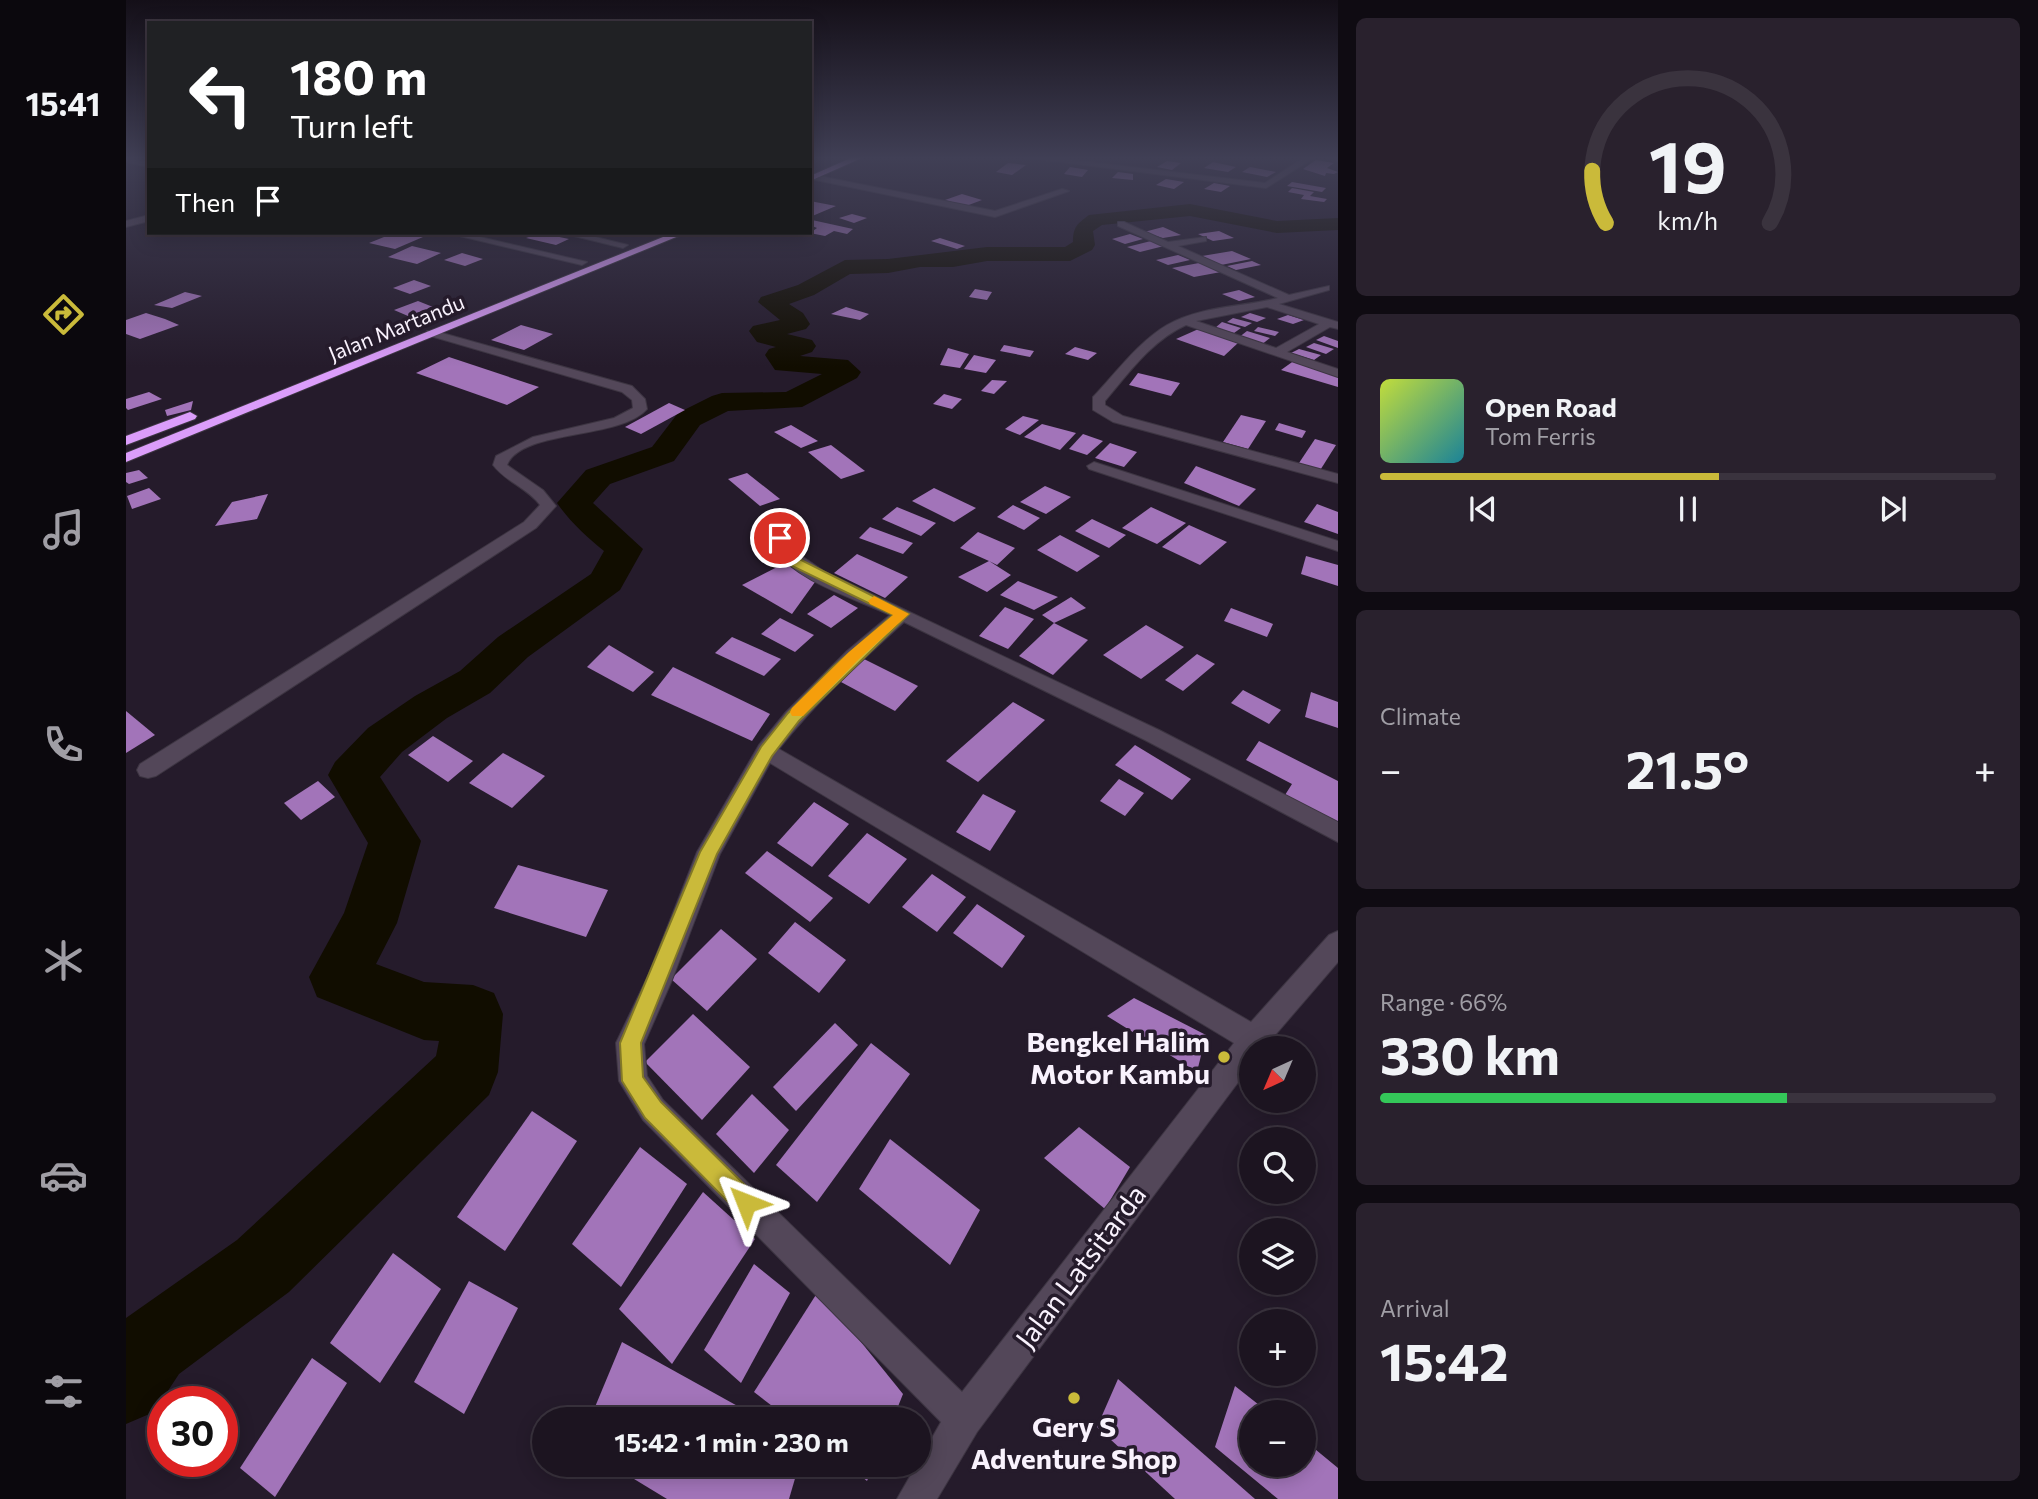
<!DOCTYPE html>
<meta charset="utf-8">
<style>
body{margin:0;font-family:Commissioner,sans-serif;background:#29212d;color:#f1f3f6;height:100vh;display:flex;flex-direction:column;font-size:26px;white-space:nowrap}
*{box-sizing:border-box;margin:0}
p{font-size:23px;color:#a09ea5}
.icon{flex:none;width:38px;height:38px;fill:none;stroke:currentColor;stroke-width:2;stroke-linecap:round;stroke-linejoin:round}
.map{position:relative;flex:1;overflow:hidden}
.drawer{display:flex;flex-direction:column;gap:18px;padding:18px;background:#0f0b12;width:700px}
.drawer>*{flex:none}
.hud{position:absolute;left:21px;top:21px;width:665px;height:214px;border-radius:0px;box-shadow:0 4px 18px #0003,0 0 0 2px #3a333e;background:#202124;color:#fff;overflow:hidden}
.needle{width:46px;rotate:224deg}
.controls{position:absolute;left:1113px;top:1036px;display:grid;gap:14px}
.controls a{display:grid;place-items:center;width:77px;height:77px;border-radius:50%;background:#1c1420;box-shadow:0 4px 18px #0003,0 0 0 2px #3a333e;font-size:35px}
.speed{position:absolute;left:21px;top:1386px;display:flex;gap:14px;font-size:35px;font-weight:700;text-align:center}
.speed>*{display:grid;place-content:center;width:91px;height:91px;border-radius:50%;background:#1c1420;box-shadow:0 4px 18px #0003,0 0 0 2px #3a333e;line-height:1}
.speed .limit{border:10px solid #d22;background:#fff;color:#111}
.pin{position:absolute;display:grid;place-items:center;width:60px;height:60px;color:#fff;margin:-30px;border:4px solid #fff;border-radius:50%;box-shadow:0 2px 7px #0007}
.me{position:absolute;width:77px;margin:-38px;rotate:315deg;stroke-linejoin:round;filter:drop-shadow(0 0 5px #0008)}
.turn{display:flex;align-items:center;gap:24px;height:147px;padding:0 28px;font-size:32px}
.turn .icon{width:91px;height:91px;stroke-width:2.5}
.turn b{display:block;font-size:49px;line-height:60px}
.then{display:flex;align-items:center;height:66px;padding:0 28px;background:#0003;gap:14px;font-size:26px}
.big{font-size:52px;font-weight:700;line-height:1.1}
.drawer .card{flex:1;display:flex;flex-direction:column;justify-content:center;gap:10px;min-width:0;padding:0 24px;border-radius:10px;background:#29212d}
.drawer .dial{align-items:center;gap:0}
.dial svg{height:182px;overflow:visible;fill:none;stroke:#3a333e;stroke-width:7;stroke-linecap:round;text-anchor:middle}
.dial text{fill:#f1f3f6;stroke:none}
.song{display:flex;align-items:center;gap:21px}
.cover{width:84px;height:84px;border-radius:10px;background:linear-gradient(135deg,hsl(70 70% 55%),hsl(190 70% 35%))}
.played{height:7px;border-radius:4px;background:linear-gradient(90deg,#caba3a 55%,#3a333e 55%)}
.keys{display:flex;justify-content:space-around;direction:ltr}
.heat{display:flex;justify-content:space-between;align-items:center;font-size:38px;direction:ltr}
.charge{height:10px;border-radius:5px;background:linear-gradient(90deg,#34c759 66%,#3a333e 0)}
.trip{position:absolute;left:406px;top:1407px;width:399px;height:70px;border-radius:35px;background:#1c1420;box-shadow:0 4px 18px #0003,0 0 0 2px #3a333e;font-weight:700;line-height:70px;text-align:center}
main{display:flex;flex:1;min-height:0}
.tabs{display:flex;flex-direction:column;width:126px;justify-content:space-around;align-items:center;background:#0b080d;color:#a09ea5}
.tabs .icon{width:49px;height:49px}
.tabs .selected{color:#caba3a}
.tabs b{font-size:32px;color:#f1f3f6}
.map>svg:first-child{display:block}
</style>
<main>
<nav class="tabs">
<b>15:41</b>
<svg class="icon selected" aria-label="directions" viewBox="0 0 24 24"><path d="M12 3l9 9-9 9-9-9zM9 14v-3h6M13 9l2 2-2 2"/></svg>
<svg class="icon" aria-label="music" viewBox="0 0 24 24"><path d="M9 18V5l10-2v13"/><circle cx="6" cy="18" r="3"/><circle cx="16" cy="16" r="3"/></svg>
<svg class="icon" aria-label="phone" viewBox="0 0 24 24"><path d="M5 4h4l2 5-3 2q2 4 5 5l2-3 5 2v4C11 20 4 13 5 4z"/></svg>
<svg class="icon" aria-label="climate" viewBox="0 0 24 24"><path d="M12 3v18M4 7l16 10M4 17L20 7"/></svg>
<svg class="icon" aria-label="car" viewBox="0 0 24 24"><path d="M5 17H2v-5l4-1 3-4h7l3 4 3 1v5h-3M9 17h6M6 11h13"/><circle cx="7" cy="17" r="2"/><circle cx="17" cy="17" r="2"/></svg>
<svg class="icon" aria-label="filters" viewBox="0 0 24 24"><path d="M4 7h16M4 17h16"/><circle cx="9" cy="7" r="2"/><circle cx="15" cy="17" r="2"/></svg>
</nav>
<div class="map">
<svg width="1212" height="1499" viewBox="0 0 1212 1499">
<rect width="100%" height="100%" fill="#251b2b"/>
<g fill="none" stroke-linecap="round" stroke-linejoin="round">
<!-- river -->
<path fill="#110d00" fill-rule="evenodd" d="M1064 204 1151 221 1212 218V230L1151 233 1064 216 976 225 967 231 969 245 966 250 944 261H861L827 267H794L762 273 724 274 688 295 663 304 677 313 684 324 680 329 661 334 686 340 690 346 686 352 674 356 722 360 735 372 731 378 676 407 602 411 574 425 548 461 484 484 467 503 517 549 494 590 402 657 364 693 321 718 276 752 254 777 295 841 271 923 250 964 298 982 347 985 368 993 377 1014 372 1072 363 1095 163 1292 53 1374 28 1412 0 1424V1318L111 1240 310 1056 313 1041 298 1040 191 997 183 977 218 913 242 843 202 775 209 762 242 728 289 696 334 671 372 637 465 574 478 551C461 537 444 522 431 503L460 470 526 447 552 413 586 396 596 393 660 392 696 374 649 370 639 355 643 349 650 347 631 342 623 331 627 326 654 320 632 302 635 297 672 285 719 260 762 259 861 247H939L947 242C947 227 951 224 963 215Z"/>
</g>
<!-- building -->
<g fill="#a274b9">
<path d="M1190 160 1208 163 1201 168 1212 172 1208 174 1200 173 1199 176 1177 169Z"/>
<path d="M1041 161 1055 163 1046 170 1031 167Z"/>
<path d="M1087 162 1110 167 1102 172 1078 168Z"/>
<path d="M882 163 900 165 886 175 870 172Z"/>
<path d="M944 167 962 170 956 177 938 174Z"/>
<path d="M1124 167 1150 172 1141 177 1116 172Z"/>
<path d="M992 172 1007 174V180L986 178Z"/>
<path d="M1040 179 1058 182 1048 189 1030 185Z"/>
<path d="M1166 182 1200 188 1196 192 1161 186Z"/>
<path d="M1088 183 1104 186 1095 192 1078 189Z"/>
<path d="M1166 188 1188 192 1184 196 1201 199 1198 202 1175 199 1178 195 1162 192Z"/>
<path d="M836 194 856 200 840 206 819 200Z"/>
<path d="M684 201 710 206 684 217Z"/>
<path d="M726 214 741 218 728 223 713 218Z"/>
<path d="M686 220 727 229 721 234 708 231 699 236 684 233 691 228 684 225Z"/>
<path d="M1037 227 1055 235 1037 238 1018 232Z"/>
<path d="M1093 231 1108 238 1087 241 1072 234Z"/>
<path d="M268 233H278L297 237 269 249 243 243Z"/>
<path d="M414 233 443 239 430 245 400 238Z"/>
<path d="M1004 234 1017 239 999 244 986 239Z"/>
<path d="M814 238 839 246 831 249 805 241Z"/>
<path d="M1025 241 1038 246 1014 252 1001 247Z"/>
<path d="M286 246 315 253 291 264 262 257Z"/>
<path d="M1106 251 1125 259 1095 265 1076 256Z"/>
<path d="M336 253 357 259 339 266 318 260Z"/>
<path d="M1052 255 1064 260 1042 265 1030 260Z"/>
<path d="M1126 261 1135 265 1110 270 1101 266Z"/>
<path d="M1073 263 1095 272 1068 277 1046 268Z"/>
<path d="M288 280 305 286 284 294 267 288Z"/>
<path d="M849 289 866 292 861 300 843 297Z"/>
<path d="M1113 290 1129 297 1113 301 1096 294Z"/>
<path d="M59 292 76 296 46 308 28 305Z"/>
<path d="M292 301 307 307 282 316 268 310Z"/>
<path d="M720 307 743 314 734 320 705 314Z"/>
<path d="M20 313 39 319 53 325 14 339 0 334V320Z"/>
<path d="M1124 313 1140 318 1131 322 1115 317Z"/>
<path d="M1162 315 1178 320 1167 324 1151 319Z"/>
<path d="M1107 318 1126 323 1119 327 1101 322Z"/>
<path d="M1096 322 1115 328 1108 333 1089 328Z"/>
<path d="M395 325 427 334 398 350 365 340Z"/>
<path d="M1077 327 1113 342 1098 356 1050 339Z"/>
<path d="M1132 327 1153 332 1149 336 1128 331Z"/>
<path d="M1121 331 1144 338 1135 345 1112 338Z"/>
<path d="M1198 336 1212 341V348L1190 340Z"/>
<path d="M1188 343 1208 349 1200 354 1180 347Z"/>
<path d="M878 345 908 351 904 357 874 351Z"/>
<path d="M949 347 971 353 962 360 939 354Z"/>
<path d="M822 348 843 354 834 368 814 365Z"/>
<path d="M1173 349 1195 355 1188 360 1165 353Z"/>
<path d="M848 355 870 360 860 373 838 369Z"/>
<path d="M323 357 413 387 381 405 290 373Z"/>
<path d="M1169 360 1212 375V387L1155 370Z"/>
<path d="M1012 373 1054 383 1045 396 1003 385Z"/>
<path d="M866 380 881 381 868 394 855 391Z"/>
<path d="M23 392 36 399 2 410 0 408V399Z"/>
<path d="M818 394 836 399 826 409 807 404Z"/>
<path d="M67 401 65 410 41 416 39 410Z"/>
<path d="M543 403 559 410 515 434 499 427Z"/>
<path d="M1115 415 1140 421 1122 449 1097 442Z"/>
<path d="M897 416 913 420 894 435 879 429Z"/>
<path d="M1153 423 1180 431 1176 438 1149 430Z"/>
<path d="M916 424 935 429 950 433 934 450 898 437Z"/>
<path d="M665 425 692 441 675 448 648 432Z"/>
<path d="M957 434 977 441 961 455 943 449Z"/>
<path d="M1189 439 1210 445 1193 472 1171 466Z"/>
<path d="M984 443 1011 452 998 467 969 458Z"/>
<path d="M705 445 739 471 715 479 682 452Z"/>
<path d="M1070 466 1130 489 1113 506 1058 483Z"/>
<path d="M13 470 22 478 3 484 0 482V473Z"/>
<path d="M621 473 654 499 634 506 602 479Z"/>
<path d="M919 486 945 497 920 514 894 502Z"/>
<path d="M23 488 35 499 6 509 1 496Z"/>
<path d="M808 488 850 508 828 522 786 501Z"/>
<path d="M142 494 131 519 89 526 106 502Z"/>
<path d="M1191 504 1212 512V534L1178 522Z"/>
<path d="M887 505 914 518 898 530 871 517Z"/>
<path d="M771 507 810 523 795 536 756 519Z"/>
<path d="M1025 507 1060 523 1031 544 996 528Z"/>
<path d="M966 519 1000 535 983 548 949 531Z"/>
<path d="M1063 525 1101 542 1074 565 1036 547Z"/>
<path d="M744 527 787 543 777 554 733 538Z"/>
<path d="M852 532 889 548 871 565 863 561 885 575 861 592 832 577 863 561 834 548Z"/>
<path d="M934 535 974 556 951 572 911 550Z"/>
<path d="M731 554 782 577 759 598 708 573Z"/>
<path d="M1180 556 1212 565V586L1175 574Z"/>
<path d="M661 562 689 582 666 614 616 585Z"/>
<path d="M892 581 932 597 908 610 874 595Z"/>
<path d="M708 595 732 608 705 628 681 614Z"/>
<path d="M945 597 960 608 928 623 916 615Z"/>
<path d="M879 607 908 619 882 649 853 636Z"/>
<path d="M1105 608 1147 624 1141 637 1098 621Z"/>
<path d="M654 618 688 635 669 652 635 634Z"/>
<path d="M928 623 962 640 927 675 893 656Z"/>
<path d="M1020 625 1058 647 1015 679 977 655Z"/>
<path d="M606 637 655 659 638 676 589 653Z"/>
<path d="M483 645 528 672 507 692 461 667Z"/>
<path d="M1071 654 1089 664 1057 691 1039 680Z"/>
<path d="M738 659 792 686 769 711 715 682Z"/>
<path d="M547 667 644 714 626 741 525 695Z"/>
<path d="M1117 690 1155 710 1143 724 1105 703Z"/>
<path d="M1185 692 1212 702V728L1179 717Z"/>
<path d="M887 702 919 720 852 782 820 761Z"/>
<path d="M0 711 29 735 0 753Z"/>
<path d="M307 736 347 761 322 782 282 755Z"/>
<path d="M1133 741 1212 781V823L1159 795 1166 784 1120 760Z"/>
<path d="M1009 745 1065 779 1046 800 989 765Z"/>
<path d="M377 753 419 776 386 808 343 783Z"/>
<path d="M993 779 1018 793 999 816 974 801Z"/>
<path d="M192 781 209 797 175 820 158 803Z"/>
<path d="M857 794 890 811 864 851 830 832Z"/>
<path d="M688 802 723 824 686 867 651 843Z"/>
<path d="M741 833 781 859 743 904 702 876Z"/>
<path d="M641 851 707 898 684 922 619 873Z"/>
<path d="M392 865 482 890 460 937 368 908Z"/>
<path d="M806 874 840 897 811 932 776 907Z"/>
<path d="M851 904 899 936 876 968 827 933Z"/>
<path d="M669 922 720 960 693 993 642 953Z"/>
<path d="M595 929 631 959 581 1011 545 979Z"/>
<path d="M1008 998 1080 1035 1071 1072 981 1016Z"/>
<path d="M567 1014 624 1067 576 1120 519 1062Z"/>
<path d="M709 1023 732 1045 670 1111 647 1087Z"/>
<path d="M745 1043 784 1074 691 1202 650 1165Z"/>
<path d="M626 1094 663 1130 628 1173 590 1134Z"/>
<path d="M406 1111 451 1141 379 1251 331 1217Z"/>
<path d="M953 1127 1004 1167 979 1209 918 1158Z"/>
<path d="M764 1139 854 1210 824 1265 733 1189Z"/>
<path d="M514 1147 561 1184 495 1287 446 1244Z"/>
<path d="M577 1192 629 1239 546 1364 493 1309Z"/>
<path d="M267 1253 315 1289 254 1383 204 1343Z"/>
<path d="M628 1264 664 1293 615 1383 578 1350Z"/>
<path d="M343 1281 392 1308 338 1414 288 1382Z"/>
<path d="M693 1290 777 1394 767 1419H663L628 1392Z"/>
<path d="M496 1342 635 1419H464Z"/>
<path d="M186 1358 221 1383 149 1497 114 1468Z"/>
<path d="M992 1379 1129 1499H1049L971 1427Z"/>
<path d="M1109 1386 1142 1412H1125V1465H1178V1440L1212 1468V1499H1152L1089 1447Z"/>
<path d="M485 1465H673L663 1499H541Z"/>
<path d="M721 1465H748L741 1481Z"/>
</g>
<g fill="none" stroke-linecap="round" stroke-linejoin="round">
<defs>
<g id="minor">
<path d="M895 157H921L1139 183 1179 157H1189L1140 188Z"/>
<path d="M1201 157H1212V161L1202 159Z"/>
<path d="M0 158 23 163V167L0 162Z"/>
<path d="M688 175 869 211 936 189 943 191 869 217 685 179Z"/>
<path d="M23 215V221L0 227V221Z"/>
<path d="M992 222H998L1042 242 1080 237V241L1052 246 1163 295 1203 286V290L1153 304 1212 322V329L1204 327 1161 352 1212 369V377L1060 325C1025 341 1003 373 979 401V405L997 416 1212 474V483L987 422 967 410V397C990 373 1012 342 1041 325 1074 306 1116 307 1152 298L992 226ZM1141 307 1193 324 1150 348 1070 321Z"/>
<path d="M321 233H337L461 262 456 265Z"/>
<path d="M436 233H453L502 245 497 248Z"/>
<path d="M301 331H309L506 386 519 399 521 409C494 440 396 429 381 465L417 490 430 506 410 528 30 776 22 778 14 776 11 770 14 764 398 522 414 505C401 488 380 482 367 465L370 456 407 437 488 418 507 408 506 400 496 392 301 335Z"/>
<path d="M968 462 1212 541V551L963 469 961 466Z"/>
<path d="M660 520 668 525 661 546 699 572 1033 730 1212 822V842L1019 740 778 622C734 662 690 702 653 749L1125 1022 1203 935 1212 931V962L1138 1048H1125V1065L851 1432 811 1499H771L815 1422 517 1120 493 1081 490 1043 522 976 571 852 633 745 660 712 721 651 764 615C725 597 672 582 645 547L652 525ZM644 763 1108 1043 836 1392 572 1134 537 1100 521 1076 518 1044 546 980 594 854Z"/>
</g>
<g id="highway">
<path d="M727 157H738L684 181V176Z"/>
<path d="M547 233H560L0 462V453Z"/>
<path d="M64 412 71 416 69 419 0 445V436Z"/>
</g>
</defs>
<!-- minor casing -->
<use href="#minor" stroke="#3d3542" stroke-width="2"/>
<!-- highway casing -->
<use href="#highway" stroke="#3d3542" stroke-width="2"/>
<!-- minor -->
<use href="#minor" fill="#534759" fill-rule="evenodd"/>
<!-- highway -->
<use href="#highway" fill="#db9dfa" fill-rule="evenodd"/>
</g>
<!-- sky -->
<linearGradient id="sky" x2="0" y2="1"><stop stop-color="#140f18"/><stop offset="0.43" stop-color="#403f55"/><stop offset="1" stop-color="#403f55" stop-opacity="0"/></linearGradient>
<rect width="1212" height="367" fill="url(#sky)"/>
<!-- route -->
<path fill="#caba3a" stroke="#837926" stroke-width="2" d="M654 534 660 538V546L675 560 783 614 673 721 646 756 591 854 515 1043 517 1077 535 1102 629 1195 632 1203 629 1212 620 1215 612 1212 519 1118 496 1081 494 1043 574 852 635 747 662 713 707 667 767 615 666 566 647 547 648 538Z"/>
<!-- slow -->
<path fill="#f59e0b" d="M748 596 783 614 733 659 677 716H666L664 712 666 708 723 652 767 615 744 604 742 601Z"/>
<!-- markers -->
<g fill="#caba3a" stroke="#251b2b" stroke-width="2.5">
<circle cx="1098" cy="1057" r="7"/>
<circle cx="948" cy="1398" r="7"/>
</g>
<g text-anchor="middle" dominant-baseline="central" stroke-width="7" stroke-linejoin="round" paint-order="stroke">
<!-- far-street labels -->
<g font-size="21" fill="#f9f2fd" stroke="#251b2b">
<text transform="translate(270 327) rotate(-22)">Jalan Martandu</text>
</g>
<!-- near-poi labels -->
<g font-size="28" font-weight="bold" fill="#f9f2fd" stroke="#251b2b" text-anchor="end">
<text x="1084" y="1041">Bengkel Halim<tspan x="1084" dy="32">Motor Kambu</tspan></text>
<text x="948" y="1426" text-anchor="middle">Gery S<tspan x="948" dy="32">Adventure Shop</tspan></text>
</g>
<!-- near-street labels -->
<g font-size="28" fill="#f9f2fd" stroke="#251b2b">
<text transform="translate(954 1266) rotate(-53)">Jalan Latsitarda</text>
</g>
</g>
</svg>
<div class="controls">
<a><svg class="needle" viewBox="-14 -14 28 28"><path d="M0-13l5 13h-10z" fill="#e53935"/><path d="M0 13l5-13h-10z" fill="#a09ea5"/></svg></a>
<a><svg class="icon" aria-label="search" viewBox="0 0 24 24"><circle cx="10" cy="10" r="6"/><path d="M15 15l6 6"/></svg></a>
<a><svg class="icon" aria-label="layers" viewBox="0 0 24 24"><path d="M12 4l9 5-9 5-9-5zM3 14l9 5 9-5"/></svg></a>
<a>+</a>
<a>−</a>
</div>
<div class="speed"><div class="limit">30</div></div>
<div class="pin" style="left:654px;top:538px;background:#d93025"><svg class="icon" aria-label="arrive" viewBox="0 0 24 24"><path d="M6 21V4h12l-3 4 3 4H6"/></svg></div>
<svg class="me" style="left:620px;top:1203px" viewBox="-20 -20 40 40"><path d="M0-17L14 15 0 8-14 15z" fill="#caba3a" stroke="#fff" stroke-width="4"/></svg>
<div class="trip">15:42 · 1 min · 230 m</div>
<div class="hud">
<div class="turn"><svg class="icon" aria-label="left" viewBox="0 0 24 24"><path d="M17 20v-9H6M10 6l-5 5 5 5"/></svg><div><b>180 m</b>Turn left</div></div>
<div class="then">Then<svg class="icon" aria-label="arrive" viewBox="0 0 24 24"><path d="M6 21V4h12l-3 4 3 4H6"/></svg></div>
</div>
</div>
<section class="drawer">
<div class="card dial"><svg viewBox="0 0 100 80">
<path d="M14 69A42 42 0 1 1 86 69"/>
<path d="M14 69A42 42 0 0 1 8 46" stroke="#caba3a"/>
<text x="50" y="56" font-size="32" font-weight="700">19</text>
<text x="50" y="72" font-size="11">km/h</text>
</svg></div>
<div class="card">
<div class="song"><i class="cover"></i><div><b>Open Road</b><p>Tom Ferris</p></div></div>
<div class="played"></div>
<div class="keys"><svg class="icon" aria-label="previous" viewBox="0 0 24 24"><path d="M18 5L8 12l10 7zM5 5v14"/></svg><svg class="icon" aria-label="pause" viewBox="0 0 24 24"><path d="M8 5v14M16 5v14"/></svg><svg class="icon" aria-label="next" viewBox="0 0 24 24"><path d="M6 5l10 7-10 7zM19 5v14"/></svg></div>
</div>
<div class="card"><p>Climate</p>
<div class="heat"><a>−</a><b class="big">21.5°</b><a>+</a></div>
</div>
<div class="card"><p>Range · 66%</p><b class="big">330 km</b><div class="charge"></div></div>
<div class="card"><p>Arrival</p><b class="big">15:42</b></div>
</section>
</main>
